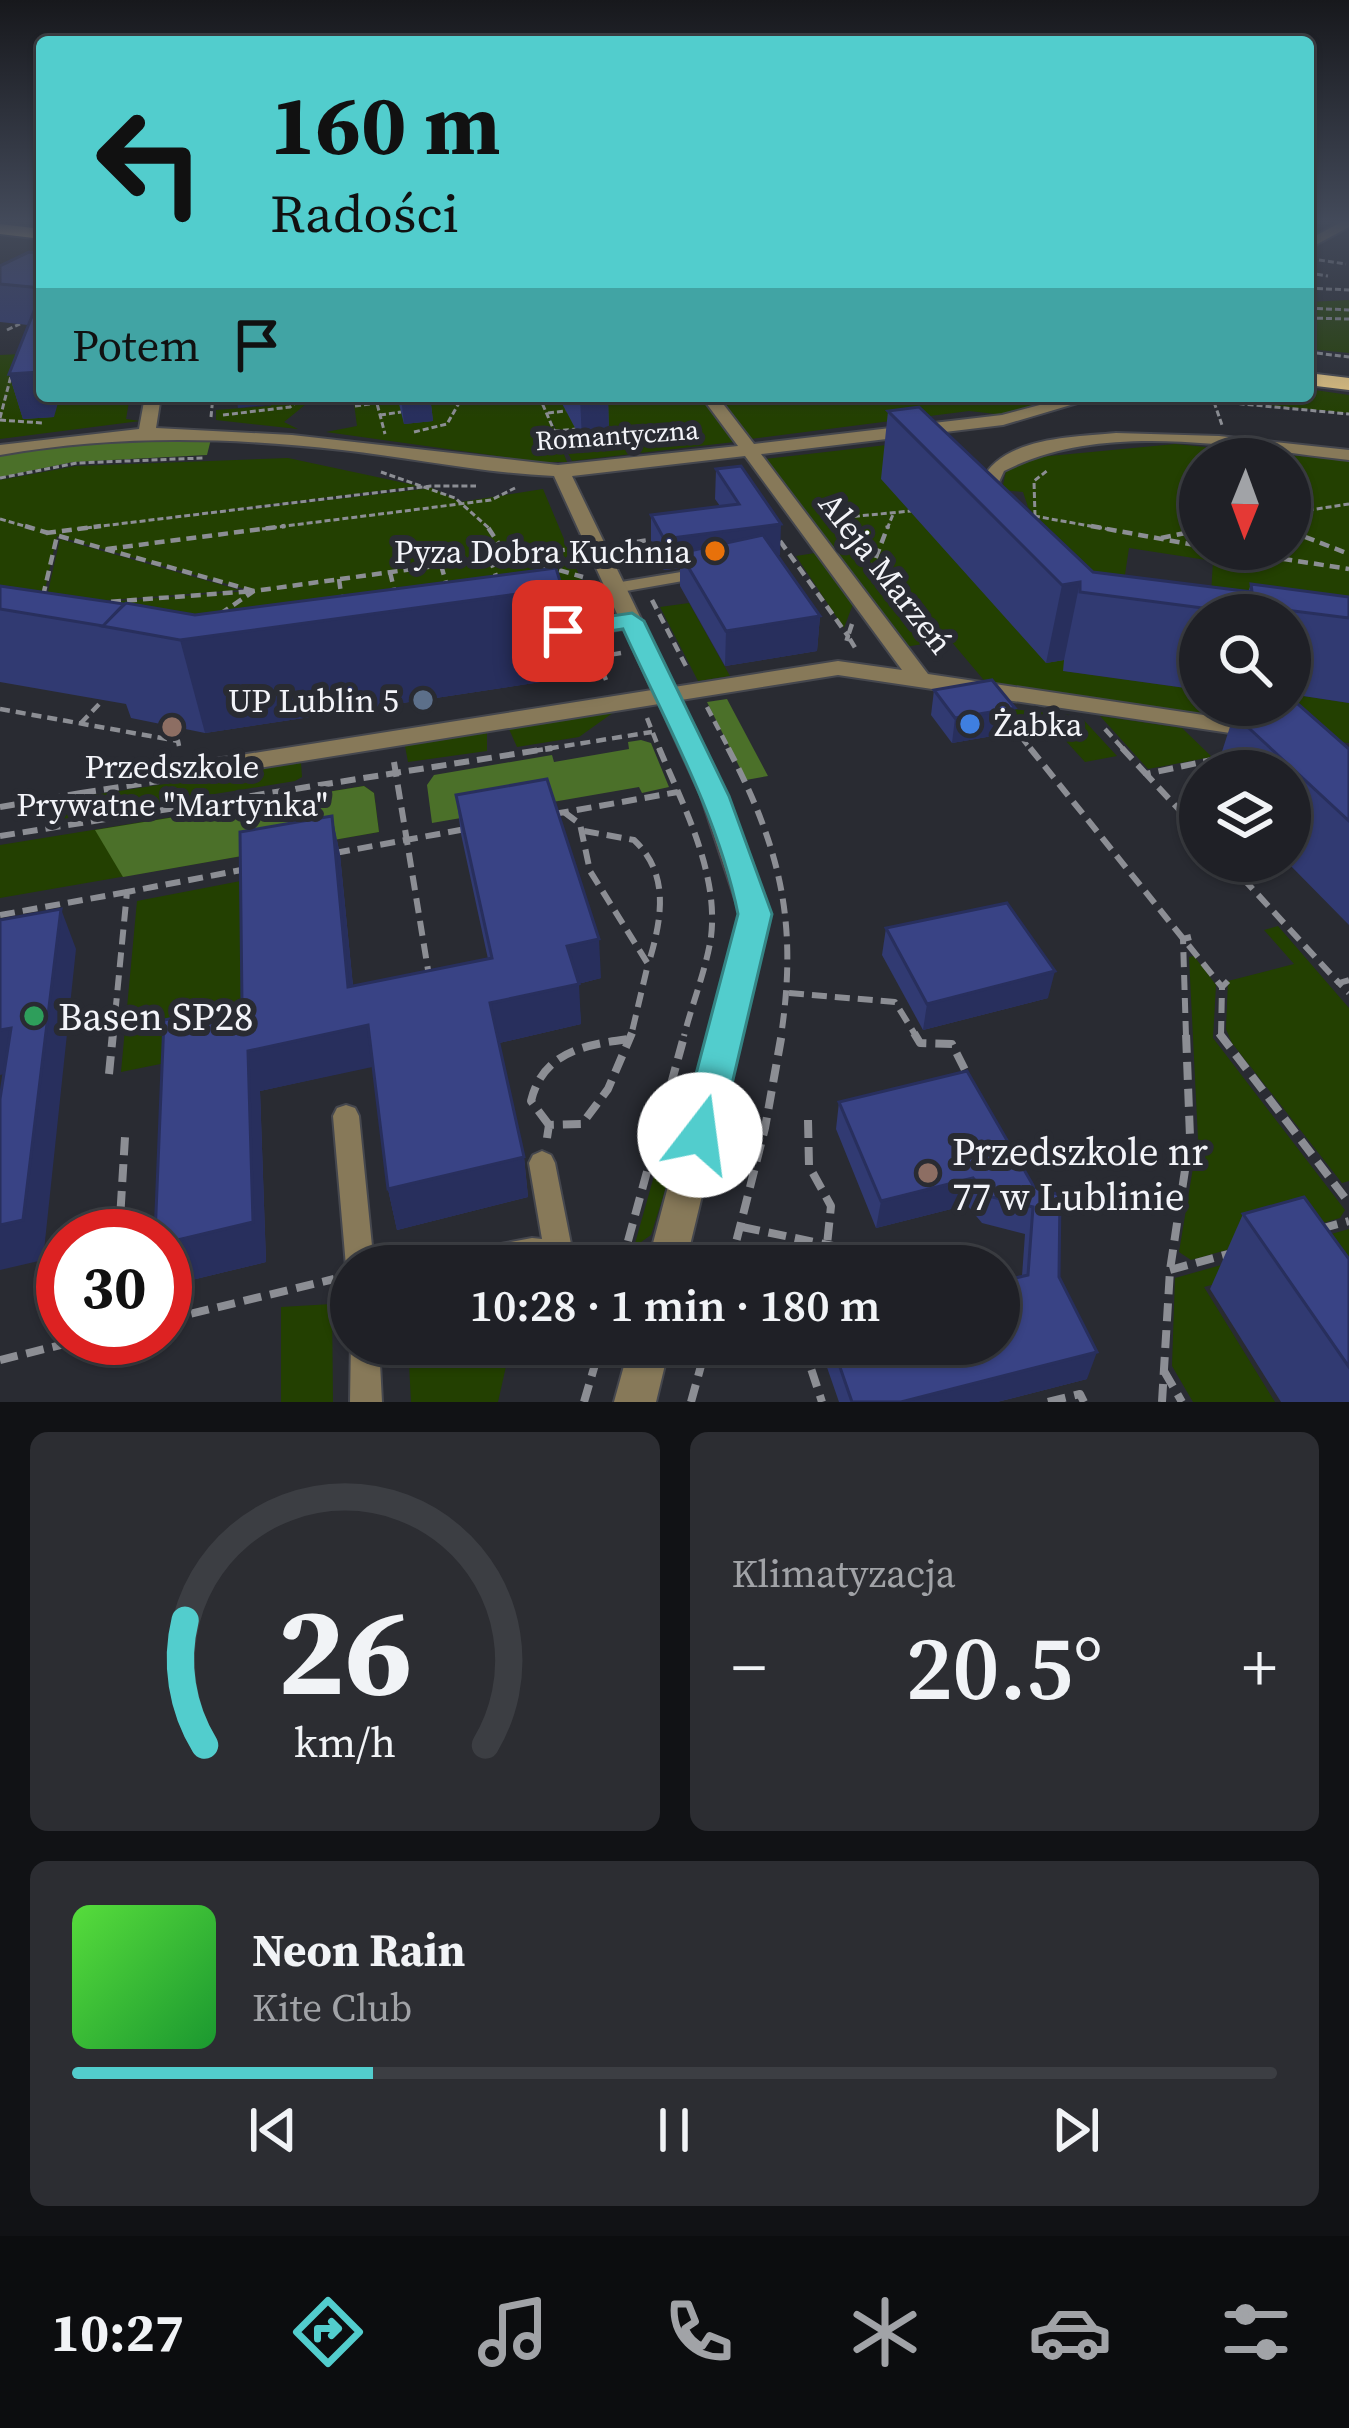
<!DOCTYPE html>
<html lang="pl">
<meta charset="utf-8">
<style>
body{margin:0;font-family:"Source Serif 4",serif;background:#2c2d32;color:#f1f3f6;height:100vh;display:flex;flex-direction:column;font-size:45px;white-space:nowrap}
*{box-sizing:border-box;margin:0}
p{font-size:39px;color:#a1a3a7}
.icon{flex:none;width:66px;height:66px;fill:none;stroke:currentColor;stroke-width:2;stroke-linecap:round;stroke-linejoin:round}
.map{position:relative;height:1402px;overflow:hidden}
.side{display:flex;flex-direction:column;gap:30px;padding:30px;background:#111215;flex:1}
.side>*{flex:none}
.guide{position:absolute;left:36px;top:36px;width:1278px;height:366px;border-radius:12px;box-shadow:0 3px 9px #0004,0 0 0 3px #3c3e43;background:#52cdcd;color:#111;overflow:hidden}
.needle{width:78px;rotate:181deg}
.controls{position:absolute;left:1179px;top:438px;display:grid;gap:24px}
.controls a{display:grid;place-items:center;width:132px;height:132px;border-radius:50%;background:#1f2026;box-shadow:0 3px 9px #0004,0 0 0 3px #3c3e43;font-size:60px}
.speed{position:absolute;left:36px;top:1209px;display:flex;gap:24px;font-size:60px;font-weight:700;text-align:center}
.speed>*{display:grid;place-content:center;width:156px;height:156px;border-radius:50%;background:#1f2026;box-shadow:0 3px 9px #0004,0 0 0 3px #3c3e43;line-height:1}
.speed .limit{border:18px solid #d22;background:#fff;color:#111}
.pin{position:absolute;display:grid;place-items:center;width:102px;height:102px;color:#fff;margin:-51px;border-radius:24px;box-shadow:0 6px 18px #0006}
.me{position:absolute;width:132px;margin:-66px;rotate:15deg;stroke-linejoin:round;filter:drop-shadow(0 0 9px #0008)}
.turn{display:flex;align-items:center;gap:42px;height:252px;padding:0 36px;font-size:54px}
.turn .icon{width:156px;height:156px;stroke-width:2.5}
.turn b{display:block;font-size:84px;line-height:102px}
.then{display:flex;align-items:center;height:114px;padding:0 36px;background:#0003;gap:24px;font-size:45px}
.big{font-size:90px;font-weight:600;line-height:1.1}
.side .card{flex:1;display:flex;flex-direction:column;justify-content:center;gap:18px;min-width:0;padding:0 42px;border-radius:18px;background:#2c2d32}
.side .dial{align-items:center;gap:0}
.dial svg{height:312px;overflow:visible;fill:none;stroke:#3c3e43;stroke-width:7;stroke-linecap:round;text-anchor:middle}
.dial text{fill:#f1f3f6;stroke:none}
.song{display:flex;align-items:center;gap:36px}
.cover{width:144px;height:144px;border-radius:18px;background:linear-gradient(135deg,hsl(110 70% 55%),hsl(130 70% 35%))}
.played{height:12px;border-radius:6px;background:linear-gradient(90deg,#52cdcd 25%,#3c3e43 25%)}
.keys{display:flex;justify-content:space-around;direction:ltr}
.heat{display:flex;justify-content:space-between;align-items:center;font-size:66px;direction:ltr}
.side .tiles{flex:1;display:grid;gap:30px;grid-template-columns:1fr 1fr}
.card:last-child{grid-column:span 2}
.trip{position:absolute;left:330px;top:1245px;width:690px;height:120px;border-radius:60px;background:#1f2026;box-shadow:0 3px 9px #0004,0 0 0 3px #3c3e43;font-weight:600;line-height:120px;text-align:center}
.dock{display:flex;height:192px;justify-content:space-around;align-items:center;background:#0c0d0f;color:#a1a3a7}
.dock .icon{width:84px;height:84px}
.dock .selected{color:#52cdcd}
.dock b{font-size:54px;color:#f1f3f6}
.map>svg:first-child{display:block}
</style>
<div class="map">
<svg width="1349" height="1402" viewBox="0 0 1349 1402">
<rect width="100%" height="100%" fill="#292b32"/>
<!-- green -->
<g fill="#234001" fill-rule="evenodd">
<path d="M1349 300V353L1308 349V302Z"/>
<path d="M21 354 42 396H130L126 419 140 421 0 439V355Z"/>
<path d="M1308 389 1349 395V413L1175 396H1308Z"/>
<path d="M271 396H316L284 422 298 429 216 420V410L271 406Z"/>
<path d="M353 396H700L734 442 572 461 549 416 567 462H540L326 432 357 426Z"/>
<path d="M716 396H1076L1005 415 969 411 750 439Z"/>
<path d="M904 443 1064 660V671L1200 690V705H1290V694L1349 703V743L1085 707 988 685 950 640 904 647 765 459Z"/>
<path d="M1175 444 1349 461V652L1290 615H1200L1094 591 1028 507 1023 492 1002 490 1006 471 1039 457ZM1200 459H1290V549H1200ZM1129 548 1213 561 1211 595 1124 581Z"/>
<path d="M288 458 419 486 106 525 432 488 460 502 543 489 598 620 585 622 581 615 318 655 0 657V480L76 466ZM57 536 249 590V591L41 607Z"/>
<path d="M60 539 240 590 45 605Z"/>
<path d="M815 553 853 604 844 628 796 556Z"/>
<path d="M689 603 730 676 698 681 660 607Z"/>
<path d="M993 707 1080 716 1117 756 1085 762 1054 728 1014 733Z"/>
<path d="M614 712 579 737 517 747 509 729Z"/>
<path d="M1100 716 1182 728 1212 757 1148 769Z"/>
<path d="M487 733V751L408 762 405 746Z"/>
<path d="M301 763 302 777 295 781 62 819 87 796Z"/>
<path d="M364 786 374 793 379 832 0 898V845Z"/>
<path d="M251 879 254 1045 121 1072 137 901Z"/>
<path d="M1278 926 1349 1008V1181L1342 1183 1232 1043 1226 1029 1228 981 1294 964 1264 930Z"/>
<path d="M1194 956 1216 985 1213 1038 1345 1210 1340 1218 1191 1260 1179 1252 1198 1138 1189 957Z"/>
<path d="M667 1130 679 1146 651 1235 634 1247Z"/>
<path d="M1349 1229V1291L1269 1269 1204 1287 1275 1402H1193L1172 1366 1175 1278Z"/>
<path d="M332 1304 333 1402H281V1307Z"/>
<path d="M408 1344H511L498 1402H411Z"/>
</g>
<!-- forest -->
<g fill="#4b7029">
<path d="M212 435 207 455 73 462 0 477V454L89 440Z"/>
<path d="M727 699 768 776 746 780 707 702Z"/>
<path d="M641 740 651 743 669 787 642 793 639 787 432 823 427 785 434 775 552 755 554 762 629 749 628 742Z"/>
<path d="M364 786 374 793 379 832 123 877 95 830Z"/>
</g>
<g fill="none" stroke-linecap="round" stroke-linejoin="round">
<defs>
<g id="lane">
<path d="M705 568 713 573 711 576 615 593 607 588 615 583Z"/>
<path d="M346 1105 355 1108 359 1116 374 1266H351V1276L346 1266 333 1116 337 1108Z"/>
<path d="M542 1151 551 1155 555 1163 571 1244 638 1256 642 1266H440L444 1256 454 1253 532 1238 542 1239 529 1163 533 1155Z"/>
<path d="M351 1339V1344H379L382 1402H350Z"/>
</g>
<g id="street">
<path d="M1341 222H1349V227L1308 249V240Z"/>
<path d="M145 396H161L156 428 292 435 558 465 738 446 701 396H717L754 444 1002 415 1074 396H1101L1003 425 761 454 928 674 1257 723 1269 730 1257 737 838 675 681 700 727 796 770 914 685 1266H647L740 914 701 796 659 704 184 780 171 772 184 764 652 690 624 629 533 642 522 635 533 628 618 616 554 476C483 473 413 458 342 450 227 437 115 435 0 455V445L139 429ZM745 456 902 670 838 661 674 687 572 476Z"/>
<path d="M1116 433 1219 436 1349 450V460C1240 448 1106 419 1004 471L999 482 1009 503 1007 507H993L981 482C1001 437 1073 437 1116 433Z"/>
<path d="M630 1344H670L656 1402H614Z"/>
</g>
<g id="primary">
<path d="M0 224 42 229V239L0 234Z"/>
<path d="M1308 373 1349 378V390L1308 385Z"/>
</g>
</defs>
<!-- lane casing -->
<use href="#lane" stroke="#45474e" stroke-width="4"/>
<!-- street casing -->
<use href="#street" stroke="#45474e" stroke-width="4"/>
<!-- primary casing -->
<use href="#primary" stroke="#45474e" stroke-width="4"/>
<!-- path-far3 -->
<g stroke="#8c8e94" stroke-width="3" stroke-dasharray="6 3" stroke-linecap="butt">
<path d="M1319 260 1346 264"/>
<path d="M1308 273 1328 276"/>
<path d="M1308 288 1349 290"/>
<path d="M1308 308 1349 310"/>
<path d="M1308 318 1349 319"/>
<path d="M7 330 20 324"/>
<path d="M1308 352 1349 357"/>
<path d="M375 396 385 434"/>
<path d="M539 396 563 451"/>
<path d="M1158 396 1349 414"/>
<path d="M376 398 397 396"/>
<path d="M214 399 238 397"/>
<path d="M540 400 559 397"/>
<path d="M1214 402 1222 425"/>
<path d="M355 406 377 403"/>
<path d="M548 413 566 411"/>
<path d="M223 415 290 407 304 396"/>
<path d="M380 415 401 412"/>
<path d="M211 417 213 396"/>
<path d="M0 418 12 372"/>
<path d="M0 420 42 423"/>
<path d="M554 431 576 429"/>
<path d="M414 432 447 424 463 396"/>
<path d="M381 472 455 498 490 529"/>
<path d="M0 478 77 463 203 458"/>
<path d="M1290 513 1349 504"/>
<path d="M1034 516 1107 529"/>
<path d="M1035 516 1034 481 1048 470"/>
<path d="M0 519 35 529"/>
<path d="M827 519 911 511"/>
<path d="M77 529 431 486H476"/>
<path d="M262 529 491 500 515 488"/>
<path d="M887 529 894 512"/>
</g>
<!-- path-far2 -->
<g stroke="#8c8e94" stroke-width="4.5" stroke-dasharray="10 6" stroke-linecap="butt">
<path d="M25 526 48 533"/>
<path d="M1091 526 1200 546"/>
<path d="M1290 531 1349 554"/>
<path d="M46 533 101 526"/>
<path d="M59 536 254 591 107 602"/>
<path d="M1161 538 1200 530"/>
<path d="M780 541 848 636 845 646"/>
<path d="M620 544 657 539"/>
<path d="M107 549 285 526"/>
<path d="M1219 549 1349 569"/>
<path d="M507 556 573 549"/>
<path d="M513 557 583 577"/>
<path d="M490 558 497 579"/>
<path d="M441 565 447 586"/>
<path d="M390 572 395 593"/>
<path d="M870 573 888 526"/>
<path d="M339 579 342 601"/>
<path d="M43 596 57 536"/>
<path d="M652 600 688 670"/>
<path d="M220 614 254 591 507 556 487 526"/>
<path d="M852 624 848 636 857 651"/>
<path d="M588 651 595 653 606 680"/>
<path d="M597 657 621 653"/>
<path d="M707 707 730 751"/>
<path d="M0 709 178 741 180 751"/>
<path d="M647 718 660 751"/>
<path d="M1035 718 1054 741"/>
<path d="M81 723 103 700"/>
<path d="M1011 725 1032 751"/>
<path d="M1105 729 1125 751"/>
<path d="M533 751 652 732"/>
</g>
<!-- path-far1 -->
<g stroke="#8c8e94" stroke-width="6" stroke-dasharray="15 8" stroke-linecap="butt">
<path d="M659 748C683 805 719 873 711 937 706 970 692 1004 684 1036"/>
<path d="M728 748C781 849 798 923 781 1036"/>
<path d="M1030 748 1222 987"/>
<path d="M1122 748 1146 774"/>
<path d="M394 762 429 976"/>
<path d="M81 793 159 781"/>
<path d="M0 807 81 793 48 828"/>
<path d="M564 812 580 824 590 871 648 964 631 1036"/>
<path d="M554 814 678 792"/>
<path d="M584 831 634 840C670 874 662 918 649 962"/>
<path d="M1200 832 1146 774 1221 758"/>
<path d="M0 836 552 748"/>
<path d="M335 853 466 829"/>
<path d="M1227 861 1339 983"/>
<path d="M0 915 127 892"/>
<path d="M1349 980 1339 983 1349 993"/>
<path d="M789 993 895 1002 916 1036"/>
<path d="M113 1036 127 892 241 870"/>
<path d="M1186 1036 1183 939 1191 937"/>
<path d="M1221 1036 1222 987 1228 981"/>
</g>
<!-- path -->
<g stroke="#8c8e94" stroke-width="8" stroke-dasharray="18 9" stroke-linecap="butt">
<path d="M914 1033 920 1043 952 1044 968 1076"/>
<path d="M1219 1033 1349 1203"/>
<path d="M109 1074 113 1033"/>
<path d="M808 1120 809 1166 831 1206 827 1245"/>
<path d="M549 1125 531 1101C543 1052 584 1045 628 1039"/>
<path d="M547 1138 549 1125 582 1124 608 1089 632 1033"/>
<path d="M742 1227 891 1258 894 1266"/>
<path d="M1320 1229 1349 1221"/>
<path d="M119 1236 125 1137"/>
<path d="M628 1241 685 1033"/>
<path d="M730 1266 765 1128 782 1033"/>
<path d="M1170 1270 1228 1254"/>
<path d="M165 1320 334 1279"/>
<path d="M803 1344 822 1402"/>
<path d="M0 1360 89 1338"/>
<path d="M1164 1371 1182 1402"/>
<path d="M584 1402 601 1344"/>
<path d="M691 1402 707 1344"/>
<path d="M1048 1402 1080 1394 1084 1402"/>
<path d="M1162 1402 1170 1270 1190 1137 1186 1033"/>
</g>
<!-- lane -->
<use href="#lane" fill="#877959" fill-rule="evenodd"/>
<!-- street -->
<use href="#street" fill="#877959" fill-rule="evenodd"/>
<!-- primary -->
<use href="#primary" fill="#e5c683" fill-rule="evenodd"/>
</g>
<!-- wall -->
<g fill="#313a72">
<path d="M42 253V396L54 417 23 419 9 374 28 325 0 322V266Z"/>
<path d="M397 396H430L433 421 404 424Z"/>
<path d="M558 396H608L609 438 582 441Z"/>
<path d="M888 411 1093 572 1248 592 1251 584 1349 597V703L1290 694V615H1200V690L1063 671 1064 660 1046 663 881 479Z"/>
<path d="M716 469 780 555 777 556 820 616 817 651 725 666 680 586V568L664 570 651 546V515L720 506 715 499Z"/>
<path d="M0 586 567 678 205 733 131 718 126 704 0 682Z"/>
<path d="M934 690 1015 708 1010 733 952 743 931 715Z"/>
<path d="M1237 705H1290L1349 749V925L1286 861H1290V771H1221L1217 767Z"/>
<path d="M456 795 601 978 578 984 581 1024 499 1043 524 1157 528 1197 397 1230 388 1189 373 1066 260 1091 266 1262 171 1285 242 1005 332 816 340 855 353 986 488 959 461 834Z"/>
<path d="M886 928 1048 998 923 1030 882 955Z"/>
<path d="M839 1102 1034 1187 1087 1379 997 1402H839L821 1350 822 1344H999L1022 1276 1025 1234 982 1223 967 1205 876 1228 836 1129Z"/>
<path d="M1243 1214 1349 1259V1402H1281L1210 1289Z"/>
</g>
<!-- shaded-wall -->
<g fill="#282f5d">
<path d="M42 367V396H60L54 417 23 419 9 374Z"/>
<path d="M236 396H265L266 405 238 408Z"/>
<path d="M401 396H430L433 421 404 424Z"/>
<path d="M580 396H608L609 438 582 441Z"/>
<path d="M781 524 780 555 689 567 680 553V568L664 570V539Z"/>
<path d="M1080 582 1064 660 1046 663 1062 585Z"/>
<path d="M562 588 567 678 205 733 180 640Z"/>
<path d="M820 616 817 651 725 666 726 631Z"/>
<path d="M1015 708 1010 733 952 743 955 718Z"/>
<path d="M332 816 340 855 357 1027 348 987Z"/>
<path d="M61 909 76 949 43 1260 0 1270V1225Z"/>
<path d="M599 939 601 978 570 986 567 946Z"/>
<path d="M1055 971 1048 998 923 1030 927 1004Z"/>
<path d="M579 984 581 1024 495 1044 490 1003Z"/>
<path d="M368 1025 377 1066 260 1091 266 1262 171 1285 165 1271V1243L248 1051Z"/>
<path d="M11 1028 30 1068 0 1075V1030Z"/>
<path d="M524 1157 528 1197 397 1230 388 1189Z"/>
<path d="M973 1178 967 1205 876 1228 881 1201Z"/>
<path d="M1097 1352 1087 1379 997 1402H901Z"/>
</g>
<!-- building -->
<g fill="#394385" stroke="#282f5d" stroke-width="3">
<path d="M29 252 42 253V288L0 284V266Z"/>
<path d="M42 291V367L40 372 9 374Z"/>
<path d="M919 407 1093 572 1252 592 1251 584 1349 597V618L1254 606 1256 615 1080 592V582L1062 585 888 411Z"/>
<path d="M741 466 781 524 664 539 651 515 739 504 716 469Z"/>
<path d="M763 535 820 616 726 631 680 553Z"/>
<path d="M556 568 562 588 180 640 102 626 126 603 195 615Z"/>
<path d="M0 586 124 604 103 626 0 609Z"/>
<path d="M992 680 1015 708 955 718 934 690Z"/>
<path d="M1290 697 1349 749V821L1238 718 1258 714 1248 705H1290Z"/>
<path d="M547 779 599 939 567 946 579 984 490 1003 524 1157 388 1189 368 1025 248 1051 253 1222 165 1243V1236H155L164 1020 242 1005 240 832 332 816 348 987 492 958 456 795Z"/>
<path d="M1007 903 1055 971 927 1004 886 928Z"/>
<path d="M61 909 23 1220 0 1225V1099L11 1028 0 1030V920Z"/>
<path d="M967 1071 1034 1187 1060 1195 1059 1277 1097 1352 901 1402H852L832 1344H999V1282L1028 1275 1033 1207 988 1196 973 1178 881 1201 839 1102Z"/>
<path d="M1304 1197 1349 1259V1367L1243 1214Z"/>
</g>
<!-- sky -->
<linearGradient id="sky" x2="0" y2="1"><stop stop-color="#17181c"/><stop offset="0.53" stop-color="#434a5a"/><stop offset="1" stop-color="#434a5a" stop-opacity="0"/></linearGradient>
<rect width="1349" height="418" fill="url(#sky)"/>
<!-- route -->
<path fill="#52cdcd" stroke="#358585" stroke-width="3" d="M632 613 644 621 729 796 772 914 720 1135 714 1147 700 1152 686 1147 680 1135 738 914C718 815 665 721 623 629L563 638 550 631 563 623Z"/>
<!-- markers -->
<circle fill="#e8710a" stroke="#292b32" stroke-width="4.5" cx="715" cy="551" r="12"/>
<circle fill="#5c6f8a" stroke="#292b32" stroke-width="4.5" cx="423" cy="700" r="12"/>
<circle fill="#3f7fe0" stroke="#292b32" stroke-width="4.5" cx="970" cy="724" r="12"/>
<g fill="#8d6e63" stroke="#292b32" stroke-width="4.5">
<circle cx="172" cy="727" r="12"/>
<circle cx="928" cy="1173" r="12"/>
</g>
<circle fill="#2e9e5b" stroke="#292b32" stroke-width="4.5" cx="34" cy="1016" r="12"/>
<g text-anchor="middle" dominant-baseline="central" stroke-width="12" stroke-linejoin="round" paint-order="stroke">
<!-- far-street labels -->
<g font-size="27" fill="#f3f4f9" stroke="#292b32">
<text transform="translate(617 435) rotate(-4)">Romantyczna</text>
</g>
<!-- poi labels -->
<g font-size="33" fill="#f3f4f9" stroke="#292b32" text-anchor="end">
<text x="691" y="551">Pyza Dobra Kuchnia</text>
<text x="399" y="700">UP Lublin 5</text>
<text x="994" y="724" text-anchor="start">Żabka</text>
<text x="172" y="766" text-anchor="middle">Przedszkole<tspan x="172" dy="38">Prywatne "Martynka"</tspan></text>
</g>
<!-- street labels -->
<g font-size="33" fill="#f3f4f9" stroke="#292b32">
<text transform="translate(886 573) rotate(52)">Aleja Marzeń</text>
</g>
<!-- near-poi labels -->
<g font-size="39" fill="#f3f4f9" stroke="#292b32" text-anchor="start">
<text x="58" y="1016">Basen SP28</text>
<text x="952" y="1151">Przedszkole nr<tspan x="952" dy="45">77 w Lublinie</tspan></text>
</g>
</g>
</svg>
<div class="controls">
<a><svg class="needle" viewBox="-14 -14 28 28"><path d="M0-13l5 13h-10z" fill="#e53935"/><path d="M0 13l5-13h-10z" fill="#a1a3a7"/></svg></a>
<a><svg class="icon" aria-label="search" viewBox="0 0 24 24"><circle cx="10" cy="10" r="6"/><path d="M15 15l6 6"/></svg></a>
<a><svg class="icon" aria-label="layers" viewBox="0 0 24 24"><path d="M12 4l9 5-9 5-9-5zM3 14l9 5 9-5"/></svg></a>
</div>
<div class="speed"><div class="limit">30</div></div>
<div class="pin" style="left:563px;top:631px;background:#d93025"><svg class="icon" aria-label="arrive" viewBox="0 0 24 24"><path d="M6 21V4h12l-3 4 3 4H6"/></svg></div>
<svg class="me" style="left:700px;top:1135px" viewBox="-20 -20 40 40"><circle r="19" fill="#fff"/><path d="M0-13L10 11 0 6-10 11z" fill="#52cdcd"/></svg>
<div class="trip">10:28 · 1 min · 180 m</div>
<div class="guide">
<div class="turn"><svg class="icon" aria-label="left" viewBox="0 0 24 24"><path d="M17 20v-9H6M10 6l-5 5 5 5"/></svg><div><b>160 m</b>Radości</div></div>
<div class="then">Potem<svg class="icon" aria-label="arrive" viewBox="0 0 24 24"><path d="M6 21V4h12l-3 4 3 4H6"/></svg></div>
</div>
</div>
<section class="side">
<div class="tiles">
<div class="card dial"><svg viewBox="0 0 100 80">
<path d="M14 69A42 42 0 1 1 86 69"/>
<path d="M14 69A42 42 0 0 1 9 37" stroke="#52cdcd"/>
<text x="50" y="56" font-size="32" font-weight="700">26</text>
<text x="50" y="72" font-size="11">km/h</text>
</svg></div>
<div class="card"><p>Klimatyzacja</p>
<div class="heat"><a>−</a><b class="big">20.5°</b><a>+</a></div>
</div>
<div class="card">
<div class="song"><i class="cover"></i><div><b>Neon Rain</b><p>Kite Club</p></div></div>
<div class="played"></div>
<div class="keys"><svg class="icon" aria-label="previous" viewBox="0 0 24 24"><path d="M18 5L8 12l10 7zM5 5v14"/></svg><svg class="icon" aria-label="pause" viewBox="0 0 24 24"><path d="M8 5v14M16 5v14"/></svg><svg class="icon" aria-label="next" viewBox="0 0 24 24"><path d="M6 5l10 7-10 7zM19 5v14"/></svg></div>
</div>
</div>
</section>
<nav class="dock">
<b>10:27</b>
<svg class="icon selected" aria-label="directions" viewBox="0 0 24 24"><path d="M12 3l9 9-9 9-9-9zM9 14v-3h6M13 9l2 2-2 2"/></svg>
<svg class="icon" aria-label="music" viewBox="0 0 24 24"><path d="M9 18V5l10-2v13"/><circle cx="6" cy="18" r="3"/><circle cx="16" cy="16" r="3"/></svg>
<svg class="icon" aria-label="phone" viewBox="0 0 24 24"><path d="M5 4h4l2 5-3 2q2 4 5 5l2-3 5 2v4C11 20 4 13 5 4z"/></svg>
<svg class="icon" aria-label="climate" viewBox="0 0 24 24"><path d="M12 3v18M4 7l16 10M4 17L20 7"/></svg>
<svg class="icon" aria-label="car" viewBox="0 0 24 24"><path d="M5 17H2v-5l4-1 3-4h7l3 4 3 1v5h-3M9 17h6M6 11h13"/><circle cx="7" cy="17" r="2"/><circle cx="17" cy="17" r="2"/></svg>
<svg class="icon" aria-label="filters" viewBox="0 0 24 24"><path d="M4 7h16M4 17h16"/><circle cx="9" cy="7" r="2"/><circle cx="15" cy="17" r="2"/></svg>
</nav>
